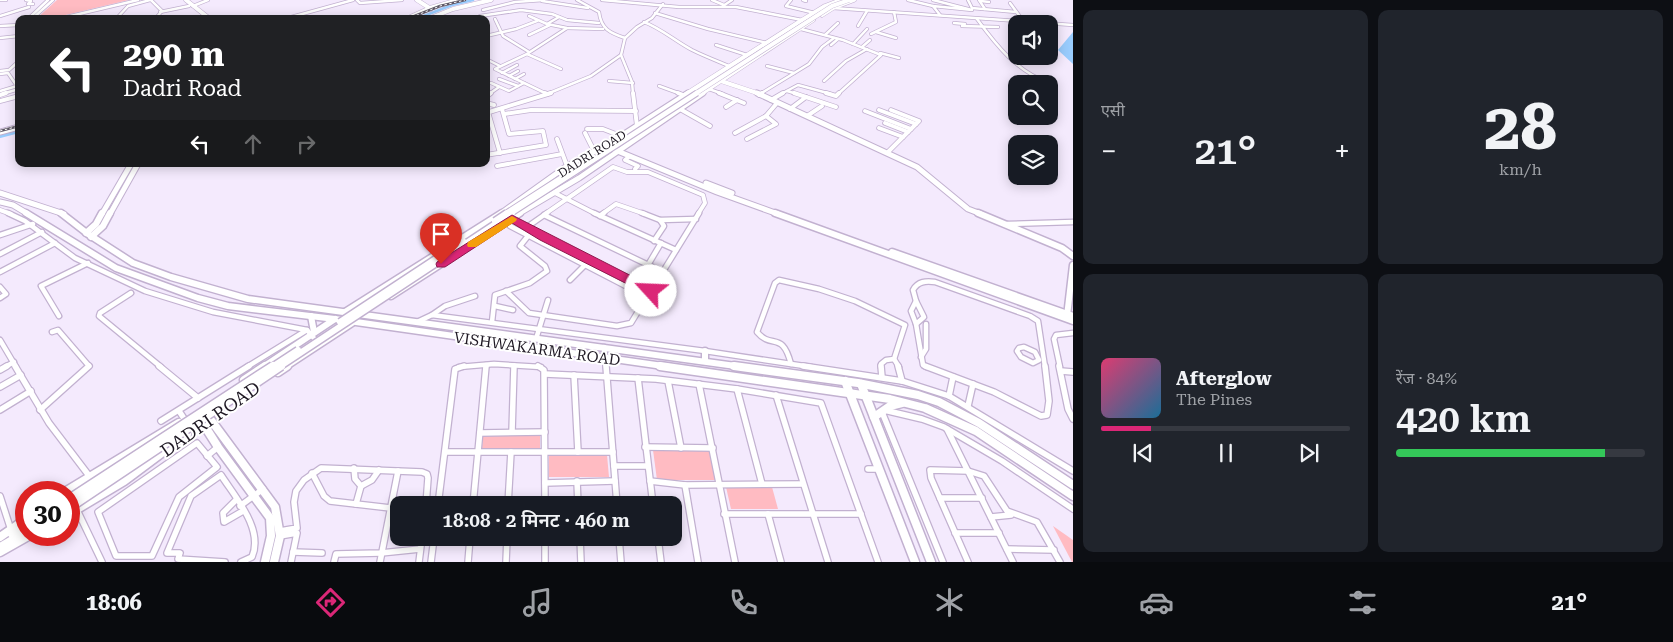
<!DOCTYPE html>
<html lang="hi">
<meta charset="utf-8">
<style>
body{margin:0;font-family:"Roboto Serif","Noto Sans Devanagari",serif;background:#20242c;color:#f1f3f6;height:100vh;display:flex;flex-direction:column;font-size:19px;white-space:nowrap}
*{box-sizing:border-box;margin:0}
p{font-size:16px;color:#9ea1a6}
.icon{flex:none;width:28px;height:28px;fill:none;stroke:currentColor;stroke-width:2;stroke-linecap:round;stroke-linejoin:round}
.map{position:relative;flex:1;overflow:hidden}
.details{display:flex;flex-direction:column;gap:10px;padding:10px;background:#0d0f14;width:600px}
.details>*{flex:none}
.guide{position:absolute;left:15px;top:15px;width:475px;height:152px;border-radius:10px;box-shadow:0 2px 12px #0003;background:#202124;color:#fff;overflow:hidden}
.controls{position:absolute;left:1008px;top:15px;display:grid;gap:10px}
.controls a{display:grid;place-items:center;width:50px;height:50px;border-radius:10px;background:#171b24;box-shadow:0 2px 12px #0003;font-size:25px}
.speed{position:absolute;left:15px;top:481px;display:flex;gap:10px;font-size:25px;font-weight:700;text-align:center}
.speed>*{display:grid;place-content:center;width:65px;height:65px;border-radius:50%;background:#171b24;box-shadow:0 2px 12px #0003;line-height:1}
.speed .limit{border:8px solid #d22;background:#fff;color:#111}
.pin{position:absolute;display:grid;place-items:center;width:42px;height:42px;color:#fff;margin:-51px -21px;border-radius:50% 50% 50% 0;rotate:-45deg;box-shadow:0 0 5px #0007}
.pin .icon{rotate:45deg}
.me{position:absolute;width:55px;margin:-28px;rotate:295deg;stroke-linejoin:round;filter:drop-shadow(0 0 4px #0008)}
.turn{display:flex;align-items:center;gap:18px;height:105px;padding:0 25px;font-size:22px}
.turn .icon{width:65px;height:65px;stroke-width:2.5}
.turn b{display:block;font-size:35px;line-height:42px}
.lanes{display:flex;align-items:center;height:48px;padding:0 25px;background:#0003;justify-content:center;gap:25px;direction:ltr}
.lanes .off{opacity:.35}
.big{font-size:38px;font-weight:600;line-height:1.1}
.details .card{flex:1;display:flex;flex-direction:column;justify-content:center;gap:8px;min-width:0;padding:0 18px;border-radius:10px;background:#20242c}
.details .dial{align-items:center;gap:0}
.dial b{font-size:65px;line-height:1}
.song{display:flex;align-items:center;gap:15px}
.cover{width:60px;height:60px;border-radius:8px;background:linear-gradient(135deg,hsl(340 70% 55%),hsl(200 70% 35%))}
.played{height:5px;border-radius:2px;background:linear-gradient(90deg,#db2777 20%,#363941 20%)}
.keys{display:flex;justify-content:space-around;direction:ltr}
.heat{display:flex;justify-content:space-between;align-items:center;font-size:28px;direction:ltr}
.charge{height:8px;border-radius:4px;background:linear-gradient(90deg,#34c759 84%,#363941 0)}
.details .tiles{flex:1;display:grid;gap:10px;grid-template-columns:repeat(2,1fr)}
.trip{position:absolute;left:390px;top:496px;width:292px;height:50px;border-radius:10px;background:#171b24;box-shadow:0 2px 12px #0003;font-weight:600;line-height:50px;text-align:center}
.menu{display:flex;height:80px;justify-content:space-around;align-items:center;background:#090b0e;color:#9ea1a6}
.menu .icon{width:35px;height:35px}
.menu .on{color:#db2777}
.menu b{font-size:22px;color:#f1f3f6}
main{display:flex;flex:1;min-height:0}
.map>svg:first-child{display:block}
</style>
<main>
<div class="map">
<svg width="1073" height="562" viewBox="0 0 1073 562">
<rect width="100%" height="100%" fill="#f4eafd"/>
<!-- green -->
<g fill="#ffbbc2">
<path d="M57 0H129L53 18 36 19Z"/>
<path d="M483 435H540V450L482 449Z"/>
<path d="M653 450H709L715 480H657Z"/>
<path d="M549 455H607L609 477H549Z"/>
<path d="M726 487H772L778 509H731Z"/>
<path d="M1053 526 1073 540V562H1072Z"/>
</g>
<!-- water -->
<path fill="#99ccfd" d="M1073 32V64L1058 50Z"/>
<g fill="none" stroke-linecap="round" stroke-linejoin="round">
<!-- canal-far1 -->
<path stroke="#99ccfd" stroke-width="2.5" d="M416 19 452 5 473 0"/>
<!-- canal -->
<path stroke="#99ccfd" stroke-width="4" d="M0 136 19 131"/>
<defs>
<g id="street-far3">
<path d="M0 0H6"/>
<path d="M26 0 31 1 28 4H33"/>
<path d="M151 0 162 11 155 19"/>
<path d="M357 0 360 3 402 0"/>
<path d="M577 0 599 12C601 29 610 33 625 38L621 55 632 82 633 94"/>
<path d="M602 0 679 7H736L802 20"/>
<path d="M712 0 724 5"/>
<path d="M791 0 786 6 815 13"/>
<path d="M803 0 806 1"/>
<path d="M908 0 933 6"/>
<path d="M933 0 972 10 933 6 940 15"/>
<path d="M968 0 972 8 1016 12"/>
<path d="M979 0 985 9"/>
<path d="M542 1 588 8"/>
<path d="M981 1 989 2"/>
<path d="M1010 3 1024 22"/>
<path d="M193 6 208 0"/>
<path d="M723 6 732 0"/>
<path d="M833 8 1073 25"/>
<path d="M483 10 515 2 544 0"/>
<path d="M160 12 189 6"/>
<path d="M655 13 708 29 767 43"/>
<path d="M0 16 29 7"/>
<path d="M480 16 521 10 552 14 567 20 599 23"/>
<path d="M529 16 547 24"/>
<path d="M559 17 547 24 567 28 603 29"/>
<path d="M28 19 48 0"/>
<path d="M32 19 53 0"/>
<path d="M58 19 138 0"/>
<path d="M116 19 128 6 150 0"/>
<path d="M284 19 353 0"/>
<path d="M495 19 503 36 529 52"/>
<path d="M977 19C996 45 1018 73 1050 83"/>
<path d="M644 22C662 29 675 41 692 50 704 56 717 61 729 66"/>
<path d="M954 23 965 24"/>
<path d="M0 26 19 25"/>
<path d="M858 26 867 11"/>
<path d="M962 26 998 27"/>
<path d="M801 29 843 40 881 55 838 94"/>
<path d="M876 32 896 38"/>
<path d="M871 34 896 22 894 12"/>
<path d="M529 35 550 25"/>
<path d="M825 35 838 23"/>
<path d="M486 36 516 29 537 21"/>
<path d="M0 38 19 36"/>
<path d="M625 38 637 27 652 18 663 4"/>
<path d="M853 44 867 29"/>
<path d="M716 45 747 55"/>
<path d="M831 45 838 39"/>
<path d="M862 47 870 40"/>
<path d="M880 53 899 58"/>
<path d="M527 54 561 69"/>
<path d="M486 59 500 66"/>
<path d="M767 66 794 73"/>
<path d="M0 71 9 70 19 61"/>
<path d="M502 73 517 65"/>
<path d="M0 74 8 73 19 89"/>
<path d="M509 76 518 71"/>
<path d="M499 79 518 86"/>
<path d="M515 79 524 74"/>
<path d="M609 81 633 83"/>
<path d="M824 81 846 61 867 49"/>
<path d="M491 83 509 91 524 83"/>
<path d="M659 86 681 94"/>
<path d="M709 89 723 94"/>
<path d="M0 91 17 86"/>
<path d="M787 91 797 94"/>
<path d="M2 94 19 89"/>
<path d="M489 94 499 87"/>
<path d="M547 94 495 69 527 54 567 28"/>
<path d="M547 94 591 76 621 55"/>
<path d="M760 94 809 64 822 47 834 38"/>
<path d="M781 94 798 85 831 94"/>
</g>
<g id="street-far2">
<path d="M545 93 547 94"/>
<path d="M633 93 637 126"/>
<path d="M678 93 683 95"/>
<path d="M719 93 744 103"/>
<path d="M794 93 836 107"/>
<path d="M826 93 836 96 839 93"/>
<path d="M0 95 6 93"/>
<path d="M759 95 762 93"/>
<path d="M486 97 491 93"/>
<path d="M771 100 783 93"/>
<path d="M0 101 19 96"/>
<path d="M486 103 494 105"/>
<path d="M726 107 737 100"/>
<path d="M680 109 710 126"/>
<path d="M790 109 806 97"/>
<path d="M879 110 916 124"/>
<path d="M865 111 911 129"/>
<path d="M488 112 500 153"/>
<path d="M486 113 551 93"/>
<path d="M504 114 531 110 636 111"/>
<path d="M807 116 822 106"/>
<path d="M885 123 908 132"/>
<path d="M879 128 903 137"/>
<path d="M587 129H603L621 136"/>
<path d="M585 133 592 147 598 150"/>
<path d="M735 133 766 116"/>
<path d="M557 139 567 166"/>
<path d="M747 139 776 124 766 116 777 103"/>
<path d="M888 152 919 121 891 110"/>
<path d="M486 155 546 145 543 131 509 134 502 109"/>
<path d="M630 156 625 160 638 166 635 169"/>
<path d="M497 166 562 154"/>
<path d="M555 193 596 214"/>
<path d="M0 210 11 214"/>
<path d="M545 214 613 167 627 172H648L703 195 705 203 698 214"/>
<path d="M602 214 616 204 645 214"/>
</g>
<g id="street-far1">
<path d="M8 213 25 221 75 258 145 291 213 312 307 330 318 343"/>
<path d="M547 213 527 227 651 291 699 213"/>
<path d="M594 213 676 250"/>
<path d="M642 213 660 220 664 226 654 241"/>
<path d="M544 215 663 272"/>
<path d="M600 216 604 213"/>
<path d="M511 219 527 227"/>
<path d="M660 220 696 219"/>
<path d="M1007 224 1073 222"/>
<path d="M0 235 33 224"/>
<path d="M0 254 42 232"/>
<path d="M648 265 661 243"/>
<path d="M0 272 55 243"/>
<path d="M570 280 585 265"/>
<path d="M0 287 6 294 0 298"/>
<path d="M506 291 529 313 617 326 631 323 645 300 641 294 510 226"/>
<path d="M131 293 100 313 99 316 161 367"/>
<path d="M916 301 924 317 916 324"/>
<path d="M495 306 513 310"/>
<path d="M432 315 445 306 475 296"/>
<path d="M59 316 41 286 88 263"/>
<path d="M417 322 432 315 705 351 811 367"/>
<path d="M492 322 495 295 530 283 547 271 545 266 520 246 528 236"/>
<path d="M52 332 58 330 89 366 88 367"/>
<path d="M536 339 548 300"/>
<path d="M0 340 16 367"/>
<path d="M604 347 606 367"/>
<path d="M1024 347 1035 352 1039 360 1033 363 1021 357 1017 351 1019 348Z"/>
<path d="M921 357 926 349V324"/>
<path d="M894 359 899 367"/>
<path d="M791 364C782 330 772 350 757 332L775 283 779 280 819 289 855 301 905 325 894 359 886 360 881 364V367"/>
<path d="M5 367 14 362"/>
<path d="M247 367 307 330"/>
<path d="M459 367 494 364 541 367"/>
<path d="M486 367V365"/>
<path d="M927 367 923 365 916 324 911 311 916 301 913 290C918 281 926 281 935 282L1030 316 1038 321 1045 367"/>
<path d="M1060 367 1054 339 1056 335 1073 333"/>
</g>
<g id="street">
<path d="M15 366 49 423 90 477"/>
<path d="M159 366 198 398"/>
<path d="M538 366 544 370 545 505"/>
<path d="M606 366 617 505"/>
<path d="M803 366 902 381 949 396 1073 471"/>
<path d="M881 366 882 377"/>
<path d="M898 366 902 381"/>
<path d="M925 366 994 392 1041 416 1047 415 1049 401 1045 366"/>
<path d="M1059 366 1068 409 1073 419"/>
<path d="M0 370 7 366"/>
<path d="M1061 371 1073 372"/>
<path d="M545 374 656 379 737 389 821 403 878 562"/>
<path d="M574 375 578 452"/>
<path d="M638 378 653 505"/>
<path d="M668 381 681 448"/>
<path d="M699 384 735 562"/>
<path d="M0 387 21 375"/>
<path d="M737 389 762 484"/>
<path d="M776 395 828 562"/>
<path d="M949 396 953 377"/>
<path d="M968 406 973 384"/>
<path d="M0 410 31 391"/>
<path d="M40 410 89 366"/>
<path d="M884 410 922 419 944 427 1002 461 1073 509"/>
<path d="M179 411 185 420"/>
<path d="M882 412 943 562"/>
<path d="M161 421 249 366"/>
<path d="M947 429 1013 562"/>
<path d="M512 432 514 366"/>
<path d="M480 433 545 432"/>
<path d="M197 443 217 467 179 497 152 556H116L98 512Z"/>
<path d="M645 447 713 448"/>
<path d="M445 452H613"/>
<path d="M207 456 218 447"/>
<path d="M614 466H647"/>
<path d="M354 468 355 479 361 486 372 480 379 470"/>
<path d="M868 469H879"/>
<path d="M312 473 324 496 330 501 399 509"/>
<path d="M577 481 578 505"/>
<path d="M650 481 685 485 803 484"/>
<path d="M545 483 615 481"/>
<path d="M685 485 698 562"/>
<path d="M0 496 11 530"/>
<path d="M940 498H982"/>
<path d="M236 500 223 513 224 522 243 511"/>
<path d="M356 504 361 486"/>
<path d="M438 505 455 369 464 366"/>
<path d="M473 505 486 366"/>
<path d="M508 505 511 452"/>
<path d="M240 506 263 489"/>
<path d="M77 510 102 562"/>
<path d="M724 514H861"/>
<path d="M768 514 781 562"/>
<path d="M991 517 1011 515"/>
<path d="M280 531 297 528 294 502 296 491 304 480 321 468 422 472 427 474 428 478 426 505"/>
<path d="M955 533H999"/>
<path d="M280 536 297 533 291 562"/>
<path d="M545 538V562"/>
<path d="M580 538 581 562"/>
<path d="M619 538 621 562"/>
<path d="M658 538 661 562"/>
<path d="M1007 549 1054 550"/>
<path d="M293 552 322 553"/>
<path d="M225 562 178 559 180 553H167L191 496 221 475C235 497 264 529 252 557L241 562"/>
<path d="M334 562 336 554 381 553 420 549"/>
<path d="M380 562 398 471"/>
<path d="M419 562 422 538"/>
<path d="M431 562 434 538"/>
<path d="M468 562 470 538"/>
<path d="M506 562 507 538"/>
<path d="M968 562 931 478 930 470 968 471 984 476 1007 511 1037 522 1060 562"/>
</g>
<g id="secondary-far3">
<path d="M186 0 210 19"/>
<path d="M417 0 431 9"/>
<path d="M822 15 833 8 854 0"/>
<path d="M406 19 430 8 458 0"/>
<path d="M428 19 453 9 491 0"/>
<path d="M721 81 760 94"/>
<path d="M686 94 802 20 825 6 841 0"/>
<path d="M701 94 813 20"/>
</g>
<g id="secondary-far2">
<path d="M757 93 917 167 968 209 981 214"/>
<path d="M0 132 19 127"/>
<path d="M615 150 717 192 778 214"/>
<path d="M706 183 732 193"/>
<path d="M0 193 64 214"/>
<path d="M0 202 13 205 28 214"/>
<path d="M102 214 131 164"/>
<path d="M110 214 138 164"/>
<path d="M500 214 567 166 607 145 688 93"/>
<path d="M518 214 579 178 703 93"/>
</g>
<g id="secondary-far1">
<path d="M26 213 116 268 198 298 228 306 335 319 670 367"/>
<path d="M61 213 88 234 133 263 171 277 248 299 743 367"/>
<path d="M775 213 1073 321"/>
<path d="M978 213 1062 248 1073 256"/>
<path d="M86 233 96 224 102 213"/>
<path d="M91 237 103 226 110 213"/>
<path d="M892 252 1073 316"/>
<path d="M391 296 520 213"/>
<path d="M345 312 502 213"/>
<path d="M311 316 314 332"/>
<path d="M1067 316 1073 265"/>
<path d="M705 351V361"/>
<path d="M263 367 335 319"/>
<path d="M285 367 352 323"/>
</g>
<g id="secondary">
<path d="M660 366 890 399 925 408 976 431 1073 496"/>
<path d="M734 366 858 383 918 395 939 402 979 423 1073 485"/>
<path d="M278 372 287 366"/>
<path d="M244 380 265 366"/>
<path d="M845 381 915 562"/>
<path d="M861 384 931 562"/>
<path d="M205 412 275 507 280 536 274 562"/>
<path d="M199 417 218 447 270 518 271 536 265 562"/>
<path d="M874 417 890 406 902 403"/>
<path d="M65 492 179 423"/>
<path d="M69 514 124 481 187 434"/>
<path d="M12 534 26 525"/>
<path d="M0 537 26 519"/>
<path d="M0 547 26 532"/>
<path d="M0 552 30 535"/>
</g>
</defs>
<!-- street-far3 casing -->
<use href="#street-far3" stroke="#c2b1d0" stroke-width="4"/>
<!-- street-far2 casing -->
<use href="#street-far2" stroke="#c2b1d0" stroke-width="5.5"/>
<!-- street-far1 casing -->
<use href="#street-far1" stroke="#c2b1d0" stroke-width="7"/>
<!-- street casing -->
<use href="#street" stroke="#c2b1d0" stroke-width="8"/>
<!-- secondary-far3 casing -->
<use href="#secondary-far3" stroke="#c2b1d0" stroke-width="5"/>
<!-- secondary-far2 casing -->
<use href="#secondary-far2" stroke="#c2b1d0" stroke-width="7"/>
<!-- secondary-far1 casing -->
<use href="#secondary-far1" stroke="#c2b1d0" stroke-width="9"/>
<!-- secondary casing -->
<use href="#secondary" stroke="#c2b1d0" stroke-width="11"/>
<!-- street-far3 -->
<use href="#street-far3" stroke="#fff" stroke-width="2.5"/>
<!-- street-far2 -->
<use href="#street-far2" stroke="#fff" stroke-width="4"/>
<!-- street-far1 -->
<use href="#street-far1" stroke="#fff" stroke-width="4.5"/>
<!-- street -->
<use href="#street" stroke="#fff" stroke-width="5.5"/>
<!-- secondary-far3 -->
<use href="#secondary-far3" stroke="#fff" stroke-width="4"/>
<!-- secondary-far2 -->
<use href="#secondary-far2" stroke="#fff" stroke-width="5"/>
<!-- secondary-far1 -->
<use href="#secondary-far1" stroke="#fff" stroke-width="6"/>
<!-- secondary -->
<use href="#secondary" stroke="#fff" stroke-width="8"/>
<defs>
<g id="rail">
<path d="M407 19 440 6 465 0"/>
<path d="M0 131 19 126"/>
</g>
</defs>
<!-- rail casing -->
<use href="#rail" stroke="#5f5866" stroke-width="2.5"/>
<!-- rail -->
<use href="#rail" stroke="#fff" stroke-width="1" stroke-dasharray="2.5" stroke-linecap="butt"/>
<defs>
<path id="secondary-bridge-far3" d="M695 94 832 6 849 0"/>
<g id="secondary-bridge-far2">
<path d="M505 214 581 165"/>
<path d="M510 214 697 93"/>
</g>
<g id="secondary-bridge-far1">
<path d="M495 221 507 213"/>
<path d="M340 322 463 241"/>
<path d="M272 367 298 350"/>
<path d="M279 367 512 213"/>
</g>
<g id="secondary-bridge">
<path d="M69 499 273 366"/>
<path d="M69 508 281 366"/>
</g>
</defs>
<!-- secondary-bridge-far3 casing -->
<use href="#secondary-bridge-far3" stroke="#c2b1d0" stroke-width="5" stroke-linecap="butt"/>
<!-- secondary-bridge-far2 casing -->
<use href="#secondary-bridge-far2" stroke="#c2b1d0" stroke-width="7" stroke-linecap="butt"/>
<!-- secondary-bridge-far1 casing -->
<use href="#secondary-bridge-far1" stroke="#c2b1d0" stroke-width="9" stroke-linecap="butt"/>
<!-- secondary-bridge casing -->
<use href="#secondary-bridge" stroke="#c2b1d0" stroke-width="11" stroke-linecap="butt"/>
<!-- secondary-bridge-far3 -->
<use href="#secondary-bridge-far3" stroke="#fff" stroke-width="4"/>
<!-- secondary-bridge-far2 -->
<use href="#secondary-bridge-far2" stroke="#fff" stroke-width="5"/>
<!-- secondary-bridge-far1 -->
<use href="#secondary-bridge-far1" stroke="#fff" stroke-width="6"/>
<!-- secondary-bridge -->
<use href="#secondary-bridge" stroke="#fff" stroke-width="8"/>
</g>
<!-- route -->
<path fill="#db2777" stroke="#8e194d" d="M512 215 655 288 656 291 651 296 647 294 540 240 512 223 445 267H437L436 264 437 262Z"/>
<!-- slow -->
<path fill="#f59e0b" d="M512 216 517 219 516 221 476 247H468L467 245 468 242Z"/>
<g text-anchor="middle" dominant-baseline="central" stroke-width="4" stroke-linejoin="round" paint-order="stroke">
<!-- far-street labels -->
<g font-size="12" fill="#1e1823" stroke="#fff">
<text transform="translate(592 154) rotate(-32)">DADRI ROAD</text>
</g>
<!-- street labels -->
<g font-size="15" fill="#1e1823" stroke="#fff">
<text transform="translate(537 349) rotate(8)">VISHWAKARMA ROAD</text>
</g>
<!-- near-street labels -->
<g font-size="18" fill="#1e1823" stroke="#fff">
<text transform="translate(210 419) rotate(-35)">DADRI ROAD</text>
</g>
</g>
</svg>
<div class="controls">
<a><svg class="icon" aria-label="sound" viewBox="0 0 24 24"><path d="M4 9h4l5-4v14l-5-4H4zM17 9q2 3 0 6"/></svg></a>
<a><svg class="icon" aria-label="search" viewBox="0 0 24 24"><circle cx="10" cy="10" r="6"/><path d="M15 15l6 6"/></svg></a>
<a><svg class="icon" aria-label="layers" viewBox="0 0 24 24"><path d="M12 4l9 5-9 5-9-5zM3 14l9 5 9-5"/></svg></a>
</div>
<div class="speed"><div class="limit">30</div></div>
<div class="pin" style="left:441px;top:264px;background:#d93025"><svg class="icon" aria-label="arrive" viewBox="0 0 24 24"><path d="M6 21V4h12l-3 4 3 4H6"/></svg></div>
<svg class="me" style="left:651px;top:291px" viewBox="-20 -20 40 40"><circle r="19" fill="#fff"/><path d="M0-13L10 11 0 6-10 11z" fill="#db2777"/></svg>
<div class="trip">18:08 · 2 मिनट · 460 m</div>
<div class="guide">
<div class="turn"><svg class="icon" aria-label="left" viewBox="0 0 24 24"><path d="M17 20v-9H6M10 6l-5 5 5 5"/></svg><div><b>290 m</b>Dadri Road</div></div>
<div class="lanes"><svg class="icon" aria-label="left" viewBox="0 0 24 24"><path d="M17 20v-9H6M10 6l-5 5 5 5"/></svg><svg class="icon off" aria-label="ahead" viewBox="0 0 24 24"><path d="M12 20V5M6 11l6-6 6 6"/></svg><svg class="icon off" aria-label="right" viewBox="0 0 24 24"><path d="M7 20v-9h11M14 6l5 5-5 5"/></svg></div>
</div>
</div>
<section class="details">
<div class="tiles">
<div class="card"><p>एसी</p>
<div class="heat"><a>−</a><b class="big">21°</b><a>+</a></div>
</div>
<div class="card dial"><b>28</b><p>km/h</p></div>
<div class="card">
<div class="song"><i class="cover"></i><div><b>Afterglow</b><p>The Pines</p></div></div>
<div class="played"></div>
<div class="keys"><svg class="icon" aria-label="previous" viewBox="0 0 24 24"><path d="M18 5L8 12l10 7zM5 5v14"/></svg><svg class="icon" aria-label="pause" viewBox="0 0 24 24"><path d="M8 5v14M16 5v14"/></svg><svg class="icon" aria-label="next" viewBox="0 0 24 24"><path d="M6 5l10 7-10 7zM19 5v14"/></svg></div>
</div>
<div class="card"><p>रेंज · 84%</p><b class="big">420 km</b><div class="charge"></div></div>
</div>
</section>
</main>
<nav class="menu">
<b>18:06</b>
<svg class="icon on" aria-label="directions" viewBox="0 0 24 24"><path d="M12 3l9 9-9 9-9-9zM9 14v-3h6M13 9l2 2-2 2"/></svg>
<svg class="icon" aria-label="music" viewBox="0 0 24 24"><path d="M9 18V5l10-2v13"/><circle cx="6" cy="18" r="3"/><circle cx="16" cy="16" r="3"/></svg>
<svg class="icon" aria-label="phone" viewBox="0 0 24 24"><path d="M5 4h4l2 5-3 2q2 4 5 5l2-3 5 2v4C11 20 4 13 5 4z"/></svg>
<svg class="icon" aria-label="climate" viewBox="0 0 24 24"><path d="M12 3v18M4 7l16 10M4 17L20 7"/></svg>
<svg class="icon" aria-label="car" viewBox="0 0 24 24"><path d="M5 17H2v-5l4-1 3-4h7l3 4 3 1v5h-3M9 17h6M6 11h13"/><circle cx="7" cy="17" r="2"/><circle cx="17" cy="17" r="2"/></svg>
<svg class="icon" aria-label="filters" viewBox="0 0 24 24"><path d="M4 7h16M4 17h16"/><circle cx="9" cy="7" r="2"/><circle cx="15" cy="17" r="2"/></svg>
<b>21°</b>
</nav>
